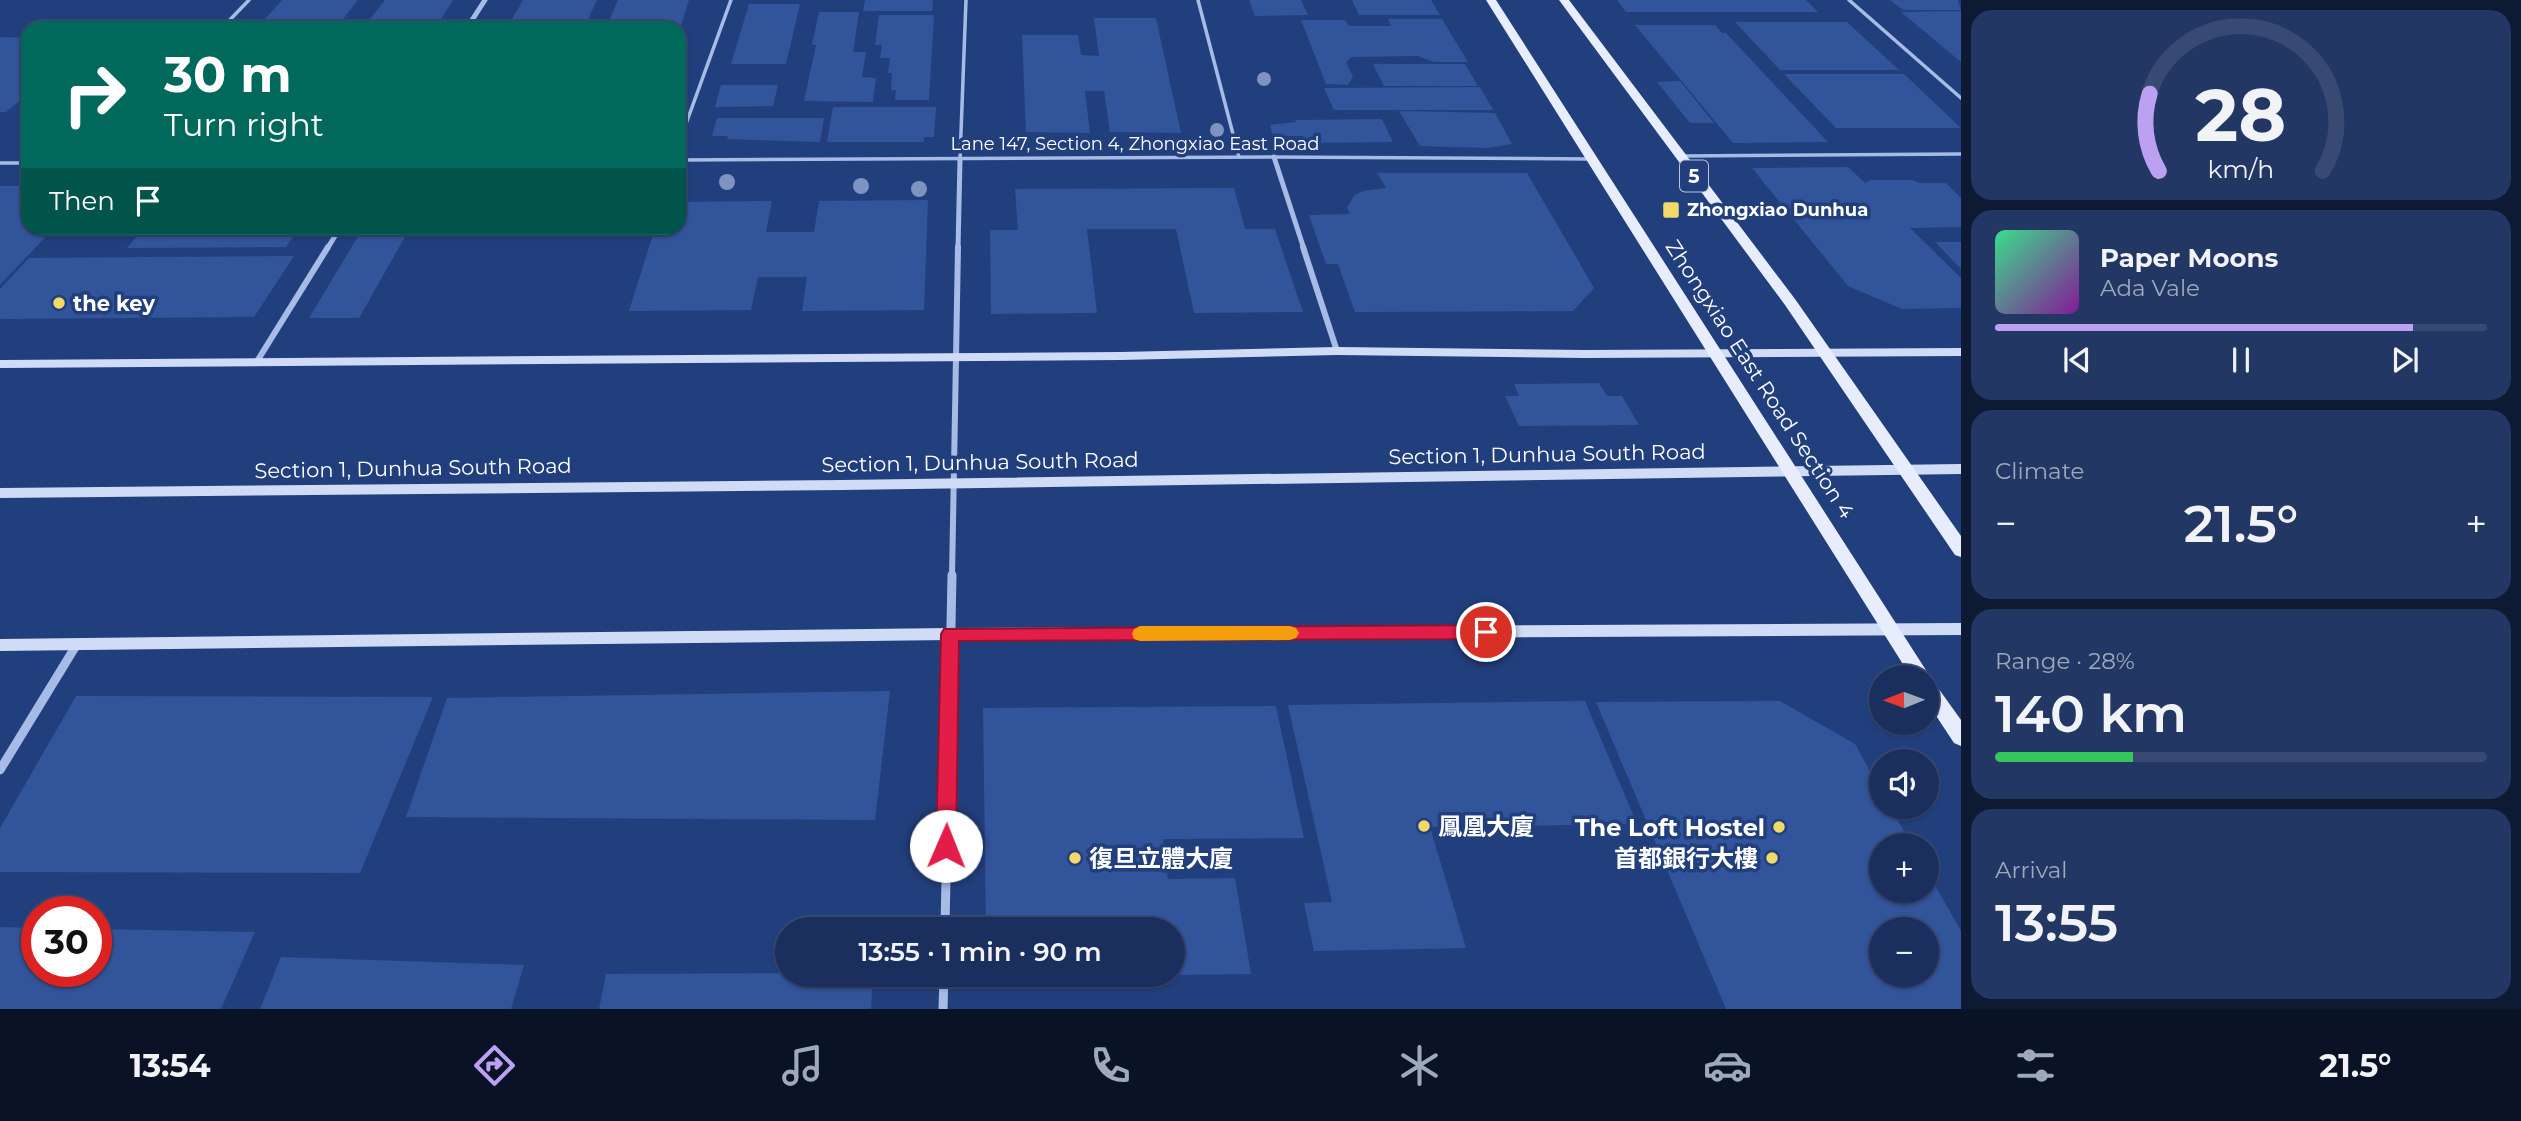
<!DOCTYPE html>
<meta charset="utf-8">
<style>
body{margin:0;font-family:Montserrat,"Noto Sans TC",sans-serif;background:#233764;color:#f1f3f6;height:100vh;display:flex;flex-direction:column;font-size:26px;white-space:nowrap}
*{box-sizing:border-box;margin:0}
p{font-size:23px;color:#9fa9bc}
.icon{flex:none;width:38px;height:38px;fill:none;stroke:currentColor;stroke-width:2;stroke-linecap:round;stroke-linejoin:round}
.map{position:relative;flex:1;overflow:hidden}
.drawer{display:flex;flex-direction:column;gap:10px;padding:10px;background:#0e1a34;width:560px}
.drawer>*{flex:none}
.banner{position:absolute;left:21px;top:21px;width:665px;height:214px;border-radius:21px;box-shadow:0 2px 5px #0004,0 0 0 2px #384a73;background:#00695c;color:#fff;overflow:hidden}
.needle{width:46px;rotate:269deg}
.controls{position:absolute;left:1869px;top:665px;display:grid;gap:14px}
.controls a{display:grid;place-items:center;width:70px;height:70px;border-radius:50%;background:#1a2f5e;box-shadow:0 2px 5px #0004,0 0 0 2px #384a73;font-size:35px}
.speed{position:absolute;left:21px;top:896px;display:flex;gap:14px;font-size:35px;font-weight:700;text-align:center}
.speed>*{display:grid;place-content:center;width:91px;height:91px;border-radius:50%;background:#1a2f5e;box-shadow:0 2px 5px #0004,0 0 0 2px #384a73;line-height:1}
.speed .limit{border:10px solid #d22;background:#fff;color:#111}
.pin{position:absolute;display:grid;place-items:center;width:60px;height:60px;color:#fff;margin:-30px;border:4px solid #fff;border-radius:50%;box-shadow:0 2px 7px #0007}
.me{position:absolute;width:77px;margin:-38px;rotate:1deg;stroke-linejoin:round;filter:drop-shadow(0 0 5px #0008)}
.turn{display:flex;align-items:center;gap:24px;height:147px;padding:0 28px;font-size:32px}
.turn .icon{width:91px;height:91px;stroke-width:2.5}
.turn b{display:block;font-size:49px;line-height:60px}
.then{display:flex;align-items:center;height:66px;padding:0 28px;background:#0003;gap:14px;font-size:26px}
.big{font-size:52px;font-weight:600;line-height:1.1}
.drawer .tile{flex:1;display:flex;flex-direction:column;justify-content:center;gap:10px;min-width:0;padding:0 24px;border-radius:21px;background:#233764}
.drawer .dial{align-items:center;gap:0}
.dial svg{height:182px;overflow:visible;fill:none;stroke:#384a73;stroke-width:7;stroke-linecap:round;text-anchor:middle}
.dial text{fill:#f1f3f6;stroke:none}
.song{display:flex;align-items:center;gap:21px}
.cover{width:84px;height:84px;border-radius:10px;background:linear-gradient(135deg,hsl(150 70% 55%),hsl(290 70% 35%))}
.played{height:7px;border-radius:4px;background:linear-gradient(90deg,#bca0f2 85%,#384a73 85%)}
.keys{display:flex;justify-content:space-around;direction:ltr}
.heat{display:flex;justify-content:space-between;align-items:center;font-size:38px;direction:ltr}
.charge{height:10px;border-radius:5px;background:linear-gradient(90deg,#34c759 28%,#384a73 0)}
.trip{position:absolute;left:775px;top:917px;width:410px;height:70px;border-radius:35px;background:#1a2f5e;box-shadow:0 2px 5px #0004,0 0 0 2px #384a73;font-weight:600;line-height:70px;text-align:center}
.tab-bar{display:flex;height:112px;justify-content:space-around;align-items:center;background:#0a1326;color:#9fa9bc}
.tab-bar .icon{width:49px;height:49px}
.tab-bar .on{color:#bca0f2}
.tab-bar b{font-size:32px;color:#f1f3f6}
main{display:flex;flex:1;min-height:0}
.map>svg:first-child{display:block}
</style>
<main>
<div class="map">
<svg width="1961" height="1009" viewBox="0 0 1961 1009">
<rect width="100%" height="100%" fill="#223f7d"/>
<!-- building -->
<g fill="#32549a" fill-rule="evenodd">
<path d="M282 0H358L336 28H257Z"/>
<path d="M385 0H453L435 28H363Z"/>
<path d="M523 0H597L584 28H507Z"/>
<path d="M618 0H689L680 28H606Z"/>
<path d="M865 0H933L932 11H863Z"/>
<path d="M1249 0H1301L1308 15 1255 16Z"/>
<path d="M1352 0H1431L1440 15H1359Z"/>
<path d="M1617 0H1806L1818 12H1626Z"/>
<path d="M1890 0H1958L1961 10H1903Z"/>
<path d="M749 4H800L786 64H731Z"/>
<path d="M1961 11V62L1901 12Z"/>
<path d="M819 12H859L853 52H866L862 77 876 78 873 102 804 101 816 45H812Z"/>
<path d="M879 15H934L929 100H895L896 90H891L892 73H888L890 58H880L882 45H875Z"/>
<path d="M1094 18H1156L1181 133 1110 132 1104 91H1085L1090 133 1026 132 1022 35H1078L1081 55 1099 56Z"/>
<path d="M1388 19H1442L1468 62H1434L1418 56 1352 57 1346 62 1353 77 1348 85 1326 84 1301 20H1345L1349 26H1391Z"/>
<path d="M1735 22H1847L1899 70H1780Z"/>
<path d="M1635 25H1715L1722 33H1726L1828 142 1733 143Z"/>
<path d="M0 37 28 38V94L6 112H0Z"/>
<path d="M1373 64H1465L1478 86H1384Z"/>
<path d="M1784 74H1904L1961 128H1836Z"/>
<path d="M1680 81 1714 123H1690L1657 82Z"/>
<path d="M721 85H778L773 106 715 107Z"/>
<path d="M1480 87 1493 110H1334L1324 88Z"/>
<path d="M833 107H936L934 137H924V142H827Z"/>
<path d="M1399 111 1495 113 1512 144 1488 148 1420 146Z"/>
<path d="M717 118H824L820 142 727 139 728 136H712Z"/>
<path d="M1382 119 1393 142 1305 143 1303 136H1273L1270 125 1296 122 1295 120Z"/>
<path d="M1848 167 1865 183 1871 180H1912L1920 183H1946L1961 198V227L1910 228 1961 278V308L1902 309 1848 286 1752 168Z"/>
<path d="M1377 173H1527L1594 288 1573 311 1355 312 1338 264H1326L1309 215 1350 214 1347 207 1355 195 1363 191 1386 188Z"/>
<path d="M0 186H28V228H54L0 285Z"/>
<path d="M1234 188 1245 229H1275L1303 312 1194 313 1176 229H1087L1097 313 991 314 990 230H1018L1015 189Z"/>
<path d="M928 200 924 310 802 311 807 277H758L751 310 629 311 655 228H679V202L772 201 766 232H814L819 201Z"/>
<path d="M144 228H299L286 247 127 248Z"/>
<path d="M363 228H410L359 318H309Z"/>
<path d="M1935 242H1961V269Z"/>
<path d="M294 256 254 317 0 319V289L29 258Z"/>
<path d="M1599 383 1607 396H1622L1639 425 1519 426 1505 396H1519L1514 384Z"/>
<path d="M890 691 875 820 406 817 447 698Z"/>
<path d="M76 696 433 697 360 873 0 872V828Z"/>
<path d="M1585 701 1637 824 1430 827 1466 948 1314 951 1304 903 1332 902 1288 705Z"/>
<path d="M1780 701 1855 744 1881 791V807H1890L1912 845H1881V891H1927V871L1961 931V1009H1726L1596 702ZM1881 929H1927V975H1881Z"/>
<path d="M1276 706 1304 838 1163 839 1168 879 1235 878 1251 974 1172 975V929H986L983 708Z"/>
<path d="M0 927 37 928V971H96V929L255 932 221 1009H0Z"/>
<path d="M281 957 524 965 511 1009H260Z"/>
<path d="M788 973 873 975 871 1009H599L606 974Z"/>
</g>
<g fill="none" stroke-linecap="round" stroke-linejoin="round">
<!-- service -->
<g stroke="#a6bbe6" stroke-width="3.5">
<path d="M1198 0 1239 157"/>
<path d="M1849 0 1961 98"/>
<path d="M222 28 249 0"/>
<path d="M679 143 731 0"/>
<path d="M1682 156 1961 154"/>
<path d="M960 159 966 0"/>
<path d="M679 160 1274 157 1591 159"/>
<path d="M0 163H28"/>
</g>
<!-- minor-far2 -->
<g stroke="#a6bbe6" stroke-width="5">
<path d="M467 28 485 0"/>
<path d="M1274 157 1304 249"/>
<path d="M327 249 340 228"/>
<path d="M958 249 960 159"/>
</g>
<!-- minor-far1 -->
<g stroke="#a6bbe6" stroke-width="6">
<path d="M1303 247 1337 351"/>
<path d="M256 363 328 247"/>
<path d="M952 577 958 247"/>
</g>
<!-- minor -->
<g stroke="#a6bbe6" stroke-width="9">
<path d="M0 770 77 644"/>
<path d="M945 929 952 575"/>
<path d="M943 1009 944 975"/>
</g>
<!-- secondary -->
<g fill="#d0dcf5" fill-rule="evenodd">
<path d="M1337 347 1584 350 1961 348V356L1584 358 1337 355 1121 360 0 368V360L1121 352Z"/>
<path d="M1961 464V474L842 490 0 498V488L842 480Z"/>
<path d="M1961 623V635L950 640 0 651V639L950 628Z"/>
</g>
<!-- primary -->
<g fill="#e7edfd" fill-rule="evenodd">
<path d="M1486 0H1496L1931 678 1961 720V746L1954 743 1927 702V677H1911Z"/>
<path d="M1559 0H1569L1795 299 1961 536V557L1955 555 1785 305Z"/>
</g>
</g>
<!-- trees -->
<g fill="#7e93bf">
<circle cx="1264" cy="79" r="7"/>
<circle cx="1217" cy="130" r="7"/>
<circle cx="727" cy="182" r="8"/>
<circle cx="861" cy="186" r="8"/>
<circle cx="919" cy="189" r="8"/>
</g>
<!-- route -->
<path fill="#e11d48" stroke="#92132f" stroke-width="2" d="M1486 625 1492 627 1495 632 1492 637 1486 639 959 641 956 846 954 853 946 856 939 853 936 846 941 634 944 629Z"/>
<!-- slow -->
<path fill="#f59e0b" d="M1140 626H1290L1296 628 1299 633 1296 638 1290 640 1140 641 1134 639 1132 634 1134 629Z"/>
<!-- markers -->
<g fill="#f1da68" stroke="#223f7d" stroke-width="2.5">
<rect x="1662" y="201" width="18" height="18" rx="3.5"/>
<circle cx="59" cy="303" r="7"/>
<circle cx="1424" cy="826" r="7"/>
<circle cx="1779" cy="827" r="7"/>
<circle cx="1075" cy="858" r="7"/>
<circle cx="1772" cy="858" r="7"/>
</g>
<g text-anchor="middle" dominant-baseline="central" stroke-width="7" stroke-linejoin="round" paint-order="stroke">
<!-- far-street labels -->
<g font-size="18" fill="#fff" stroke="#223f7d">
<text x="1135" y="144">Lane 147, Section 4, Zhongxiao East Road</text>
</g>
<!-- far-poi labels -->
<g font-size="18" font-weight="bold" fill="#fff" stroke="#223f7d" text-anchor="start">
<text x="1687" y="210">Zhongxiao Dunhua</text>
</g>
<!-- shield labels -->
<rect fill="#223f7d" stroke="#bdc5d8" stroke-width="2" x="1680" y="160.5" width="28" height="31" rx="5"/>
<g font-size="19" font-weight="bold" fill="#fff">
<text x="1694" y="176">5</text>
</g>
<!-- poi labels -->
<g font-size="21" font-weight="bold" fill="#fff" stroke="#223f7d" text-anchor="start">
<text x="73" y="303">the key</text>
</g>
<!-- street labels -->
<g font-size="21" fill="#fff" stroke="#223f7d">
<text transform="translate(1760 379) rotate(57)">Zhongxiao East Road Section 4</text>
<text transform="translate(1547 454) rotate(-1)">Section 1, Dunhua South Road</text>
<text transform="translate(980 462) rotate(-1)">Section 1, Dunhua South Road</text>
<text transform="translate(413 468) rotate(-1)">Section 1, Dunhua South Road</text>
</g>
<!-- near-poi labels -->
<g font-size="24" font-weight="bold" fill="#fff" stroke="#223f7d" text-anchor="start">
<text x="1438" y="826">鳳凰大廈</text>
<text x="1765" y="827" text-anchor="end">The Loft Hostel</text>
<text x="1089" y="858">復旦立體大廈</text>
<text x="1758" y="858" text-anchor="end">首都銀行大樓</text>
</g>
</g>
</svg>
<div class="controls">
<a><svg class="needle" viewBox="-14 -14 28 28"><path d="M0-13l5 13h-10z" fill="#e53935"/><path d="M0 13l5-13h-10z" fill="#9fa9bc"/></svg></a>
<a><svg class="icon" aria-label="sound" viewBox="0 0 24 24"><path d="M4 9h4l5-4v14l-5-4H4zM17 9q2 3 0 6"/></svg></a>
<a>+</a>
<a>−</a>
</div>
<div class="speed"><div class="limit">30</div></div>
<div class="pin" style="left:1486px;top:632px;background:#d93025"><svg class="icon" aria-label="arrive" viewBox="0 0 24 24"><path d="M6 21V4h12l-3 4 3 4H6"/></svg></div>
<svg class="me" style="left:946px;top:846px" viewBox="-20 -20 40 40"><circle r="19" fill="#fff"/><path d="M0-13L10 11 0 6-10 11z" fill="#e11d48"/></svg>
<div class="trip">13:55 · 1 min · 90 m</div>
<div class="banner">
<div class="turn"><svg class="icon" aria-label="right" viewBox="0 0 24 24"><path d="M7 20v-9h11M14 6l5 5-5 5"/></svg><div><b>30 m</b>Turn right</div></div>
<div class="then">Then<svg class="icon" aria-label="arrive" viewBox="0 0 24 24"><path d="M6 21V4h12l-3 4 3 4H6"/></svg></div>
</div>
</div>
<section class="drawer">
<div class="tile dial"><svg viewBox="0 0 100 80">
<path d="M14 69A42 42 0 1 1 86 69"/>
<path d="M14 69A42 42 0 0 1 10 35" stroke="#bca0f2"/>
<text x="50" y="56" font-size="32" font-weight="700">28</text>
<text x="50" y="72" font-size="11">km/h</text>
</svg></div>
<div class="tile">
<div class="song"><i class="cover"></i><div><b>Paper Moons</b><p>Ada Vale</p></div></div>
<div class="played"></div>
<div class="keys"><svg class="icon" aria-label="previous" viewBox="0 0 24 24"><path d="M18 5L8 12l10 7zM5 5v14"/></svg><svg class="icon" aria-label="pause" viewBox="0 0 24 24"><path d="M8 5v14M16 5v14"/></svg><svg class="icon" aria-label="next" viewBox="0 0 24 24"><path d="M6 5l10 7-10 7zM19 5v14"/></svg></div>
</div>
<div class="tile"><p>Climate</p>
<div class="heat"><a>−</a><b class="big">21.5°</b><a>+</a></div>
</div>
<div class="tile"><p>Range · 28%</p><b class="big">140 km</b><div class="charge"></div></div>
<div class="tile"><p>Arrival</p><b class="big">13:55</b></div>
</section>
</main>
<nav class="tab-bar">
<b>13:54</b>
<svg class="icon on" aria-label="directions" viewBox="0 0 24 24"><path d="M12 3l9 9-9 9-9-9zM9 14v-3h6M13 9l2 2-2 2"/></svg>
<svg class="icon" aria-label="music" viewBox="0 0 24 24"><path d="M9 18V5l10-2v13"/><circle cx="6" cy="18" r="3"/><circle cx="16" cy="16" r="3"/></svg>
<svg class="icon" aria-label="phone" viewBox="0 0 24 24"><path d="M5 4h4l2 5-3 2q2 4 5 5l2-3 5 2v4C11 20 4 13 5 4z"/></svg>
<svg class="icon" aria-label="climate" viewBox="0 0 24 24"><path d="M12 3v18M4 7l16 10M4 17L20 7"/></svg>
<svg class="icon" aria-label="car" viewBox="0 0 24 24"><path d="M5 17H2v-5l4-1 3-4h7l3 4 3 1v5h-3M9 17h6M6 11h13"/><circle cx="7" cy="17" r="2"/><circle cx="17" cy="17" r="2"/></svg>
<svg class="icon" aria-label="filters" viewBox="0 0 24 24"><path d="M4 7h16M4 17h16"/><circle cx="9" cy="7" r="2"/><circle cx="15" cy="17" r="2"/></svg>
<b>21.5°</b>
</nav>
